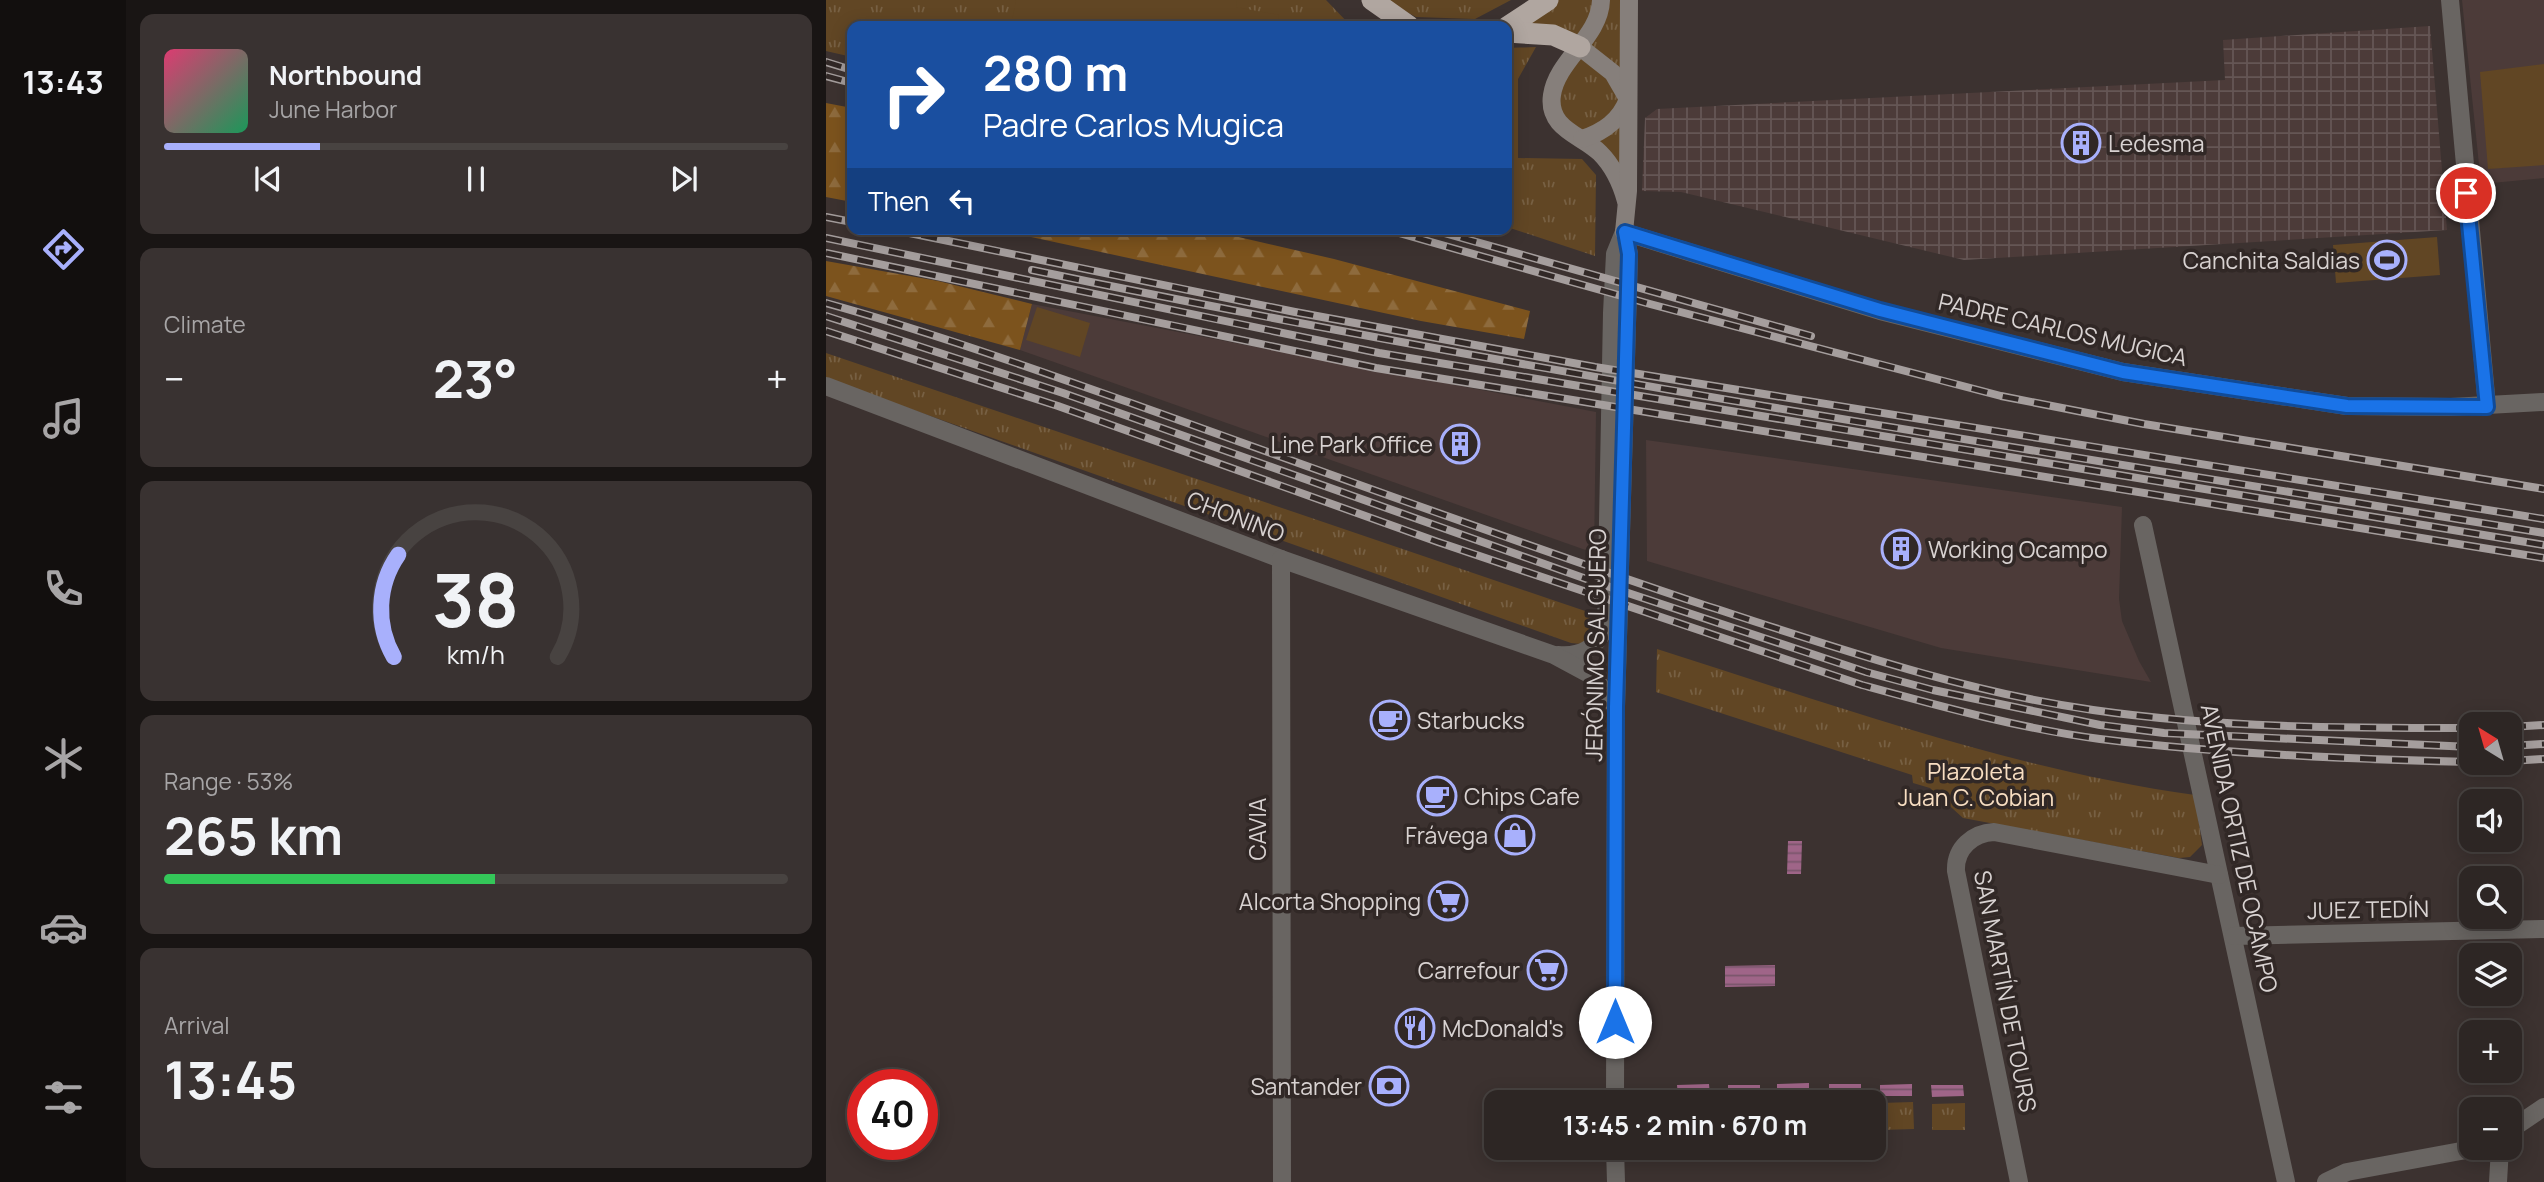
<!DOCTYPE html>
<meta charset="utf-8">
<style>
body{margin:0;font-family:Manrope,sans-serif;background:#393231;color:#f1f3f6;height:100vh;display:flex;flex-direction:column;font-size:26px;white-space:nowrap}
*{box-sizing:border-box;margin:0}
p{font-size:23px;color:#a7a5a6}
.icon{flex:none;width:38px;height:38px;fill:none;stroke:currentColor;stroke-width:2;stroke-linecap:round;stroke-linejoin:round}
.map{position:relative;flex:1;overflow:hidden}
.side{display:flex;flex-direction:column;gap:14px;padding:14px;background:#191514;width:700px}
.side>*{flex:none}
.guide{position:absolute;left:21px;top:21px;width:665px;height:214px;border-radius:14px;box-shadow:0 4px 18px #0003,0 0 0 2px #484341;background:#1a4fa0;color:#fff;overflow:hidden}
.needle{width:46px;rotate:323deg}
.controls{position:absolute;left:1633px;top:712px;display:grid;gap:14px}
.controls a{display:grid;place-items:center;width:63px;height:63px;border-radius:14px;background:#2d2624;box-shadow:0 4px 18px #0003,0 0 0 2px #484341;font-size:35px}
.speed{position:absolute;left:21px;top:1069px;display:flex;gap:14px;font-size:35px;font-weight:700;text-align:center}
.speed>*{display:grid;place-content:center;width:91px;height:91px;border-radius:50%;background:#2d2624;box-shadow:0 4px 18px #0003,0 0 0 2px #484341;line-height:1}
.speed .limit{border:10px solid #d22;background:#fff;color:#111}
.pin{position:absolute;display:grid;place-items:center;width:60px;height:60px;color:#fff;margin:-30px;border:4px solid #fff;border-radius:50%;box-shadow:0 2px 7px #0007}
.me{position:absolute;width:77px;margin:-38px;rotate:0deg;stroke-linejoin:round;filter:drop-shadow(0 0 5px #0008)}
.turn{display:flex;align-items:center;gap:24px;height:147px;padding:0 21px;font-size:32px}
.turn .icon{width:91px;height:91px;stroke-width:2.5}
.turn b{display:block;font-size:49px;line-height:60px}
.then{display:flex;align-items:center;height:66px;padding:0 21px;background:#0003;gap:14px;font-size:26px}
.big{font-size:52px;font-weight:700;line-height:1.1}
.side .tile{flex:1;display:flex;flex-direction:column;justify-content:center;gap:10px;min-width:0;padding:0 24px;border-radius:14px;background:#393231}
.side .dial{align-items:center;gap:0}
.dial svg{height:182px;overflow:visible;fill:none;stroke:#484341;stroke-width:7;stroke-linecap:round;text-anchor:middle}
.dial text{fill:#f1f3f6;stroke:none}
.song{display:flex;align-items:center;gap:21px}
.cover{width:84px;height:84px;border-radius:10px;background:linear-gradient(135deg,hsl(340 70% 55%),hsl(150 70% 35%))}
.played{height:7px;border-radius:4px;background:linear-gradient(90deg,#a8b0fc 25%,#484341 25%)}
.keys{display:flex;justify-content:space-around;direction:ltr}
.heat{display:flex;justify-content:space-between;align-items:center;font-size:38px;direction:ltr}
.charge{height:10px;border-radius:5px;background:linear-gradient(90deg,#34c759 53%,#484341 0)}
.trip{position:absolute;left:658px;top:1090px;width:402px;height:70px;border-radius:14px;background:#2d2624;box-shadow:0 4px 18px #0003,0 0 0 2px #484341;font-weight:700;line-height:70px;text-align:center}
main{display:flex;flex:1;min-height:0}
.tab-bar{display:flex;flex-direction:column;width:126px;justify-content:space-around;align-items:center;background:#120f0e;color:#a7a5a6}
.tab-bar .icon{width:49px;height:49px}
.tab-bar .current{color:#a8b0fc}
.tab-bar b{font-size:32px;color:#f1f3f6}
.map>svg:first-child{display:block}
</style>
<main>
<nav class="tab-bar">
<b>13:43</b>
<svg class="icon current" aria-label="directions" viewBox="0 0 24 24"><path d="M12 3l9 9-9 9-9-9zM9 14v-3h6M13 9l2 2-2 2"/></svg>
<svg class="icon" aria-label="music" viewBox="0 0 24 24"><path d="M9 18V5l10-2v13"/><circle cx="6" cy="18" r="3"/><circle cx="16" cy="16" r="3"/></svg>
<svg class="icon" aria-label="phone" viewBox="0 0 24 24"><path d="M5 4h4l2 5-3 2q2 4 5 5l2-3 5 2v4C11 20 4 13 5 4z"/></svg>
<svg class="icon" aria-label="climate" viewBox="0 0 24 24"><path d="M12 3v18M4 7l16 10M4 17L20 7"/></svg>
<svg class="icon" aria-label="car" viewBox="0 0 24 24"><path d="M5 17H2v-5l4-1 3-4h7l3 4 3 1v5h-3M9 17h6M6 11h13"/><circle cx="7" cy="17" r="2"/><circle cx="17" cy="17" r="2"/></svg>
<svg class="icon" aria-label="filters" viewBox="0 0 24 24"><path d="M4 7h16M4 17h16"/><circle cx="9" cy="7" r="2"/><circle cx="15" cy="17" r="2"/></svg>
</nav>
<section class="side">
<div class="tile">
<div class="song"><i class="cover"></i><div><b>Northbound</b><p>June Harbor</p></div></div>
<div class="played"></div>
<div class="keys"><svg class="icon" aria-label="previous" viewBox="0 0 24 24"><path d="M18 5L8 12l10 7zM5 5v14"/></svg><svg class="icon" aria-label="pause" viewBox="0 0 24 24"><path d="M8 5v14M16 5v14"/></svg><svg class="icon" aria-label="next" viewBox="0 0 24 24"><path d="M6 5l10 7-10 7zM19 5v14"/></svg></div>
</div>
<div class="tile"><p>Climate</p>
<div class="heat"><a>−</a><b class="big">23°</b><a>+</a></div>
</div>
<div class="tile dial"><svg viewBox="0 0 100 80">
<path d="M14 69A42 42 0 1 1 86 69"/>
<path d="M14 69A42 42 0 0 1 16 24" stroke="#a8b0fc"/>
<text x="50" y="56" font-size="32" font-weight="700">38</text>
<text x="50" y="72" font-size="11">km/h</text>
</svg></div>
<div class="tile"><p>Range · 53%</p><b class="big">265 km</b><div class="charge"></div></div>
<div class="tile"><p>Arrival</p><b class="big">13:45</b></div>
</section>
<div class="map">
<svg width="1718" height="1182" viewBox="0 0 1718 1182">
<defs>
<pattern id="industrial-grid" width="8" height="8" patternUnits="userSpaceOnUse" patternTransform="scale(1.75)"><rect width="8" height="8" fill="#4c3b39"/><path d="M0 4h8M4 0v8" fill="none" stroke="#655655"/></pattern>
<pattern id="grass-tufts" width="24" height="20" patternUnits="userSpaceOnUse" patternTransform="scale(1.75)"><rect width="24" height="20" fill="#614624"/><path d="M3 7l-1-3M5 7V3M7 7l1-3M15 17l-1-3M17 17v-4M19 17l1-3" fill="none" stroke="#776043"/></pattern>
<pattern id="forest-firs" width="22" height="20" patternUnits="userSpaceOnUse" patternTransform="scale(1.75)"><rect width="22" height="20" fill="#7c531d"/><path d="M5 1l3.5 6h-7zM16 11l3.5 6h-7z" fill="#8e6b3d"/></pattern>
<pattern id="water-rules" width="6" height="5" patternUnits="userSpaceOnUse" patternTransform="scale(1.75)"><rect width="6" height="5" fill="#9f6588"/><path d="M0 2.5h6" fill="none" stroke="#79566b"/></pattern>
</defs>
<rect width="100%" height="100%" fill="#3c3230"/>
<!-- built -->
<g fill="#4c3b39">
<path d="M1636 0H1718V178L1655 184Z"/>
<path d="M206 304 770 412 768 553 194 350Z"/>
<path d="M820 440 1296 507 1293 599 1296 621 1313 661 1325 682 1115 648 821 561Z"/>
</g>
<!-- industrial -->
<path fill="url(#industrial-grid)" d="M1604 26 1621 230 1138 260 855 192 816 191 819 118 831 109 1399 80 1397 40Z"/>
<!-- grass -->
<g fill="url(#grass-tufts)">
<path d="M0 0H500L525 26H26V57L0 51Z"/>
<path d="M559 0H685L649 19 590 17Z"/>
<path d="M722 0H803L796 188 726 104 753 47 692 22Z"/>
<path d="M710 47 692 79V158L756 159 770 175 769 256 681 227V48Z"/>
<path d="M0 353 768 614 769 632 756 644 745 643 0 379Z"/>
<path d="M831 649C1008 705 1184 769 1369 795L1376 845 1364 857 1353 858 1137 818 1104 788 1087 783 1086 775 830 692Z"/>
<path d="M1087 1102 1088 1129 1055 1130V1103Z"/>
<path d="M1139 1103V1130H1106V1104Z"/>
</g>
<!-- forest -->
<g fill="url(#forest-firs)">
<path d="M0 103 26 108V202L0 197Z"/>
<path d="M168 229H378L508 259 704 311 698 339 595 321Z"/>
<path d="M0 261 112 281 206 304 194 350 0 296Z"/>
</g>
<!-- garden -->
<g fill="#614624">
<path d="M190 0H411L410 7 453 15 451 26H185Z"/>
<path d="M1718 64V165L1662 169 1654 72Z"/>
<path d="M1611 237 1614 275 1510 283 1507 245Z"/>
<path d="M211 307 264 323 254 357 200 340Z"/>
</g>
<!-- water -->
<g fill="url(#water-rules)">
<path d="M962 841H976L975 874H961Z"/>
<path d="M949 965V986L899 987V966Z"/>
<path d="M983 1083V1094L951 1095V1084Z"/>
<path d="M883 1084 884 1096 852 1097 851 1085Z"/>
<path d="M1003 1084H1035V1095L1003 1096Z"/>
<path d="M1086 1084V1096H1054V1085Z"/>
<path d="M902 1085H934V1096L902 1097Z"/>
<path d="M1105 1085H1137L1138 1096 1106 1097Z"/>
</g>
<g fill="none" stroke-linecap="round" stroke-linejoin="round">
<!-- minor -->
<g stroke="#696562" stroke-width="18">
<path d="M1624 0 1661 406"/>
<path d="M0 386 455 559"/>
<path d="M1317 525 1460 1182"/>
<path d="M1408 936 1718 929"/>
<path d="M1684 1130 1718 1107"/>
<path d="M1193 1182 1130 871C1129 848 1147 833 1168 832L1393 875"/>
<path d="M1500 1182 1521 1172 1651 1148"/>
<path d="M1672 1182 1674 1148"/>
</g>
<!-- tertiary -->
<g stroke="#696562" stroke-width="18">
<path d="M798 232 1054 311 1297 372 1521 406 1625 407 1718 402"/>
<path d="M732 655C756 657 770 648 780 626L786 313 789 254 798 232"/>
<path d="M789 1102 790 707 803 254 798 232"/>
<path d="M789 1148 790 1182"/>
<path d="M456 1182 455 559 728 655 767 676 790 707"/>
</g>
<!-- secondary -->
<g stroke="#867f7b" stroke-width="18">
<path d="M775 0C774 37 731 60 726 95 721 129 756 135 774 153 788 167 795 183 800 201"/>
<path d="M754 47 787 73 802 99C794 121 777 132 756 139"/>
<path d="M798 232 802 191 803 0"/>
</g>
<!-- motorway -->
<g stroke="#b0a6a0" stroke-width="21">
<path d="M546 0 583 26"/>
<path d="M681 27 722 0"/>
<path d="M681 32 727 35 754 47"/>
</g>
<defs>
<g id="rail">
<path d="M0 62 26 70"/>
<path d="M0 76 26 83"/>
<path d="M0 217 26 222"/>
<path d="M64 229 469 312 769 367 1718 519"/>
<path d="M559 229 824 304 1175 396 1318 424 1718 489"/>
<path d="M604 229 985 336"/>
<path d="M0 238 553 353 1718 545"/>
<path d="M0 253 550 368 1718 558"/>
<path d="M206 270C707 374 1213 451 1718 533"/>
<path d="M0 303C102 331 202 367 302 402 494 470 685 541 878 605 1006 646 1133 691 1267 710 1393 728 1519 728 1645 728"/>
<path d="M0 316 237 393 766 581 1040 672 1107 690 1274 725 1338 733 1645 747"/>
<path d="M0 331 232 406 612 542 1036 685C1113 706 1196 729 1274 739 1397 754 1521 759 1645 762"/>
<path d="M1684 727 1718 725"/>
<path d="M1684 746 1718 744"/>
<path d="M1684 761 1718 759"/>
</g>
</defs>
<!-- rail casing -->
<use href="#rail" stroke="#a59e9d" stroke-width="8"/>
<!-- rail -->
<use href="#rail" stroke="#312826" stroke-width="5" stroke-dasharray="16" stroke-linecap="butt"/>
</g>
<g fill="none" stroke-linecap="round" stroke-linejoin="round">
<defs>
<path id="route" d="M789 1022 790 707 803 254 799 232 1054 310 1297 372 1521 406 1661 407 1640 193"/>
</defs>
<!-- route casing -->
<use href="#route" stroke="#114b97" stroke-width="18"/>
<!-- route -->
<use href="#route" stroke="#1a73e8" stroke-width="12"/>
</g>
<!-- icons -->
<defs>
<symbol id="building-ring" viewBox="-11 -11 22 22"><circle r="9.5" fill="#312826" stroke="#a8b0fc" stroke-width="1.5"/><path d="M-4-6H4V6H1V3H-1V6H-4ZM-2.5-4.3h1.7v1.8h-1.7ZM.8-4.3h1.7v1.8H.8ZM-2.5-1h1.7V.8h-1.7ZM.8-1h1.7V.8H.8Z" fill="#a8b0fc"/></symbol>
<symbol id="stadium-ring" viewBox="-11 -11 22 22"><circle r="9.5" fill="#312826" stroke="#a8b0fc" stroke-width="1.5"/><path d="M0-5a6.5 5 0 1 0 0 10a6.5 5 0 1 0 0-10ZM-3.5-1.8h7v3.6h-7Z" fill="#a8b0fc"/></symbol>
<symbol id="cafe-ring" viewBox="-11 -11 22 22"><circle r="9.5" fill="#312826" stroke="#a8b0fc" stroke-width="1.5"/><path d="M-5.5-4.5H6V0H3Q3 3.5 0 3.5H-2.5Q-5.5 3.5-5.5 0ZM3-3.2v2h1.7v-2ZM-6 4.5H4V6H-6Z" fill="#a8b0fc"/></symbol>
<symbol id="shop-ring" viewBox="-11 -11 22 22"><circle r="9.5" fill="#312826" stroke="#a8b0fc" stroke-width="1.5"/><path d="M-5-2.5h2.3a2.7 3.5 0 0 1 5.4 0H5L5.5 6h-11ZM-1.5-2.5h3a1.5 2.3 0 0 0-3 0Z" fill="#a8b0fc"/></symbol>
<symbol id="supermarket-ring" viewBox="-11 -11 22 22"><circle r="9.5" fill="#312826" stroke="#a8b0fc" stroke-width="1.5"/><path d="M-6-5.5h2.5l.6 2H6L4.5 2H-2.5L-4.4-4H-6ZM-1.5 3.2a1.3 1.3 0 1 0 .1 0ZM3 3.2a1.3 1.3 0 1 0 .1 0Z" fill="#a8b0fc"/></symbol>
<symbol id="restaurant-ring" viewBox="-11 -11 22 22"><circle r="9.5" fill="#312826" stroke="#a8b0fc" stroke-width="1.5"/><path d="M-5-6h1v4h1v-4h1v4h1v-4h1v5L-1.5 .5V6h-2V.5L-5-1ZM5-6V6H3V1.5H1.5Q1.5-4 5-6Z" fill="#a8b0fc"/></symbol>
<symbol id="bank-ring" viewBox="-11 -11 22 22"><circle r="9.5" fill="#312826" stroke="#a8b0fc" stroke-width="1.5"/><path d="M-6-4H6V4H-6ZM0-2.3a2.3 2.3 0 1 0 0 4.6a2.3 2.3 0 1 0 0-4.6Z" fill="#a8b0fc"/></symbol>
</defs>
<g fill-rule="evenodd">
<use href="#building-ring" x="1233" y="121" width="44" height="44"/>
<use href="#stadium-ring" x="1539" y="238" width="44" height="44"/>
<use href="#building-ring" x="612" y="422" width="44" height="44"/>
<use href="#building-ring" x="1053" y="527" width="44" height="44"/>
<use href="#cafe-ring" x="542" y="698" width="44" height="44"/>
<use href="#cafe-ring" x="589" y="774" width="44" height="44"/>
<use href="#shop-ring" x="667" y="813" width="44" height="44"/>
<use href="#supermarket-ring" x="600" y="879" width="44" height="44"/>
<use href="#supermarket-ring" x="699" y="948" width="44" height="44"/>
<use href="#restaurant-ring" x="567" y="1006" width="44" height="44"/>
<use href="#bank-ring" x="541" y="1064" width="44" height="44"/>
</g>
<g text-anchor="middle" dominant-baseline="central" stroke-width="7" stroke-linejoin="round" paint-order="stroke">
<!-- poi labels -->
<g font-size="23" fill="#d8d2d1" stroke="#312826" text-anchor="end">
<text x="1282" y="143" text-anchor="start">Ledesma</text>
<text x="1534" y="260">Canchita Saldias</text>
<text x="607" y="444">Line Park Office</text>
<text x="1102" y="549" text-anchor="start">Working Ocampo</text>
<text x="591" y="720" text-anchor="start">Starbucks</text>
<text x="638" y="796" text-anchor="start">Chips Cafe</text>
<text x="662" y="835">Frávega</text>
<text x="595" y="901">Alcorta Shopping</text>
<text x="694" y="970">Carrefour</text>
<text x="616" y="1028" text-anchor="start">McDonald's</text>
<text x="536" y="1086">Santander</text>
</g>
<!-- street labels -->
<g font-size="23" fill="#d8d2d1" stroke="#312826">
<text transform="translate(1237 329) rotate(13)">PADRE CARLOS MUGICA</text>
<text transform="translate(410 516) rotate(21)">CHONINO</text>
<text transform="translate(769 645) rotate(-89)">JERÓNIMO SALGUERO</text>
<text transform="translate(431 829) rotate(-90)">CAVIA</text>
<text transform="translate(1414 848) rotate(78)">AVENIDA ORTIZ DE OCAMPO</text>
<text transform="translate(1542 909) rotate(-1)">JUEZ TEDÍN</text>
<text transform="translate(1180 991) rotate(79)">SAN MARTÍN DE TOURS</text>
</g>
<!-- park labels -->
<g font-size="23" fill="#f8dec2" stroke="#312826">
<text x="1150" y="771">Plazoleta<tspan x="1150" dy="26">Juan C. Cobian</tspan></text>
</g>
</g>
</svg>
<div class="controls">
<a><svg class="needle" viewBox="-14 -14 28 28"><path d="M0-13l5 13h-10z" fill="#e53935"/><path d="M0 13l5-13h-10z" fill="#a7a5a6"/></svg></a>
<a><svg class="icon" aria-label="sound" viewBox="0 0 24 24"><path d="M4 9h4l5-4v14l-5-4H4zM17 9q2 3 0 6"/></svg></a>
<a><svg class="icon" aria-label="search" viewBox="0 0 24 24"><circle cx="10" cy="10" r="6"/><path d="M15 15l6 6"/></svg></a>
<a><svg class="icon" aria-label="layers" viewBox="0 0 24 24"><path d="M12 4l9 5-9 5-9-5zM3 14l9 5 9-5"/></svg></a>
<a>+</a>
<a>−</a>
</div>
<div class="speed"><div class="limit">40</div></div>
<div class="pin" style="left:1640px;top:193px;background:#d93025"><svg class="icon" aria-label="arrive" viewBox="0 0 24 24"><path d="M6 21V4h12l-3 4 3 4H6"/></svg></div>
<svg class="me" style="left:789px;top:1022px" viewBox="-20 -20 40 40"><circle r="19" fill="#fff"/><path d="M0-13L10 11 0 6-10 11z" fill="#1a73e8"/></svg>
<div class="trip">13:45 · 2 min · 670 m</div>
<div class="guide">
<div class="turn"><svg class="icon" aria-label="right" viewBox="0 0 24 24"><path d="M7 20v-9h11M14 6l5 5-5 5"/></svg><div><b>280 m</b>Padre Carlos Mugica</div></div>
<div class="then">Then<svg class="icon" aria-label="left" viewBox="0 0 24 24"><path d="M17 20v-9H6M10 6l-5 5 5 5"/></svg></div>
</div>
</div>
</main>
